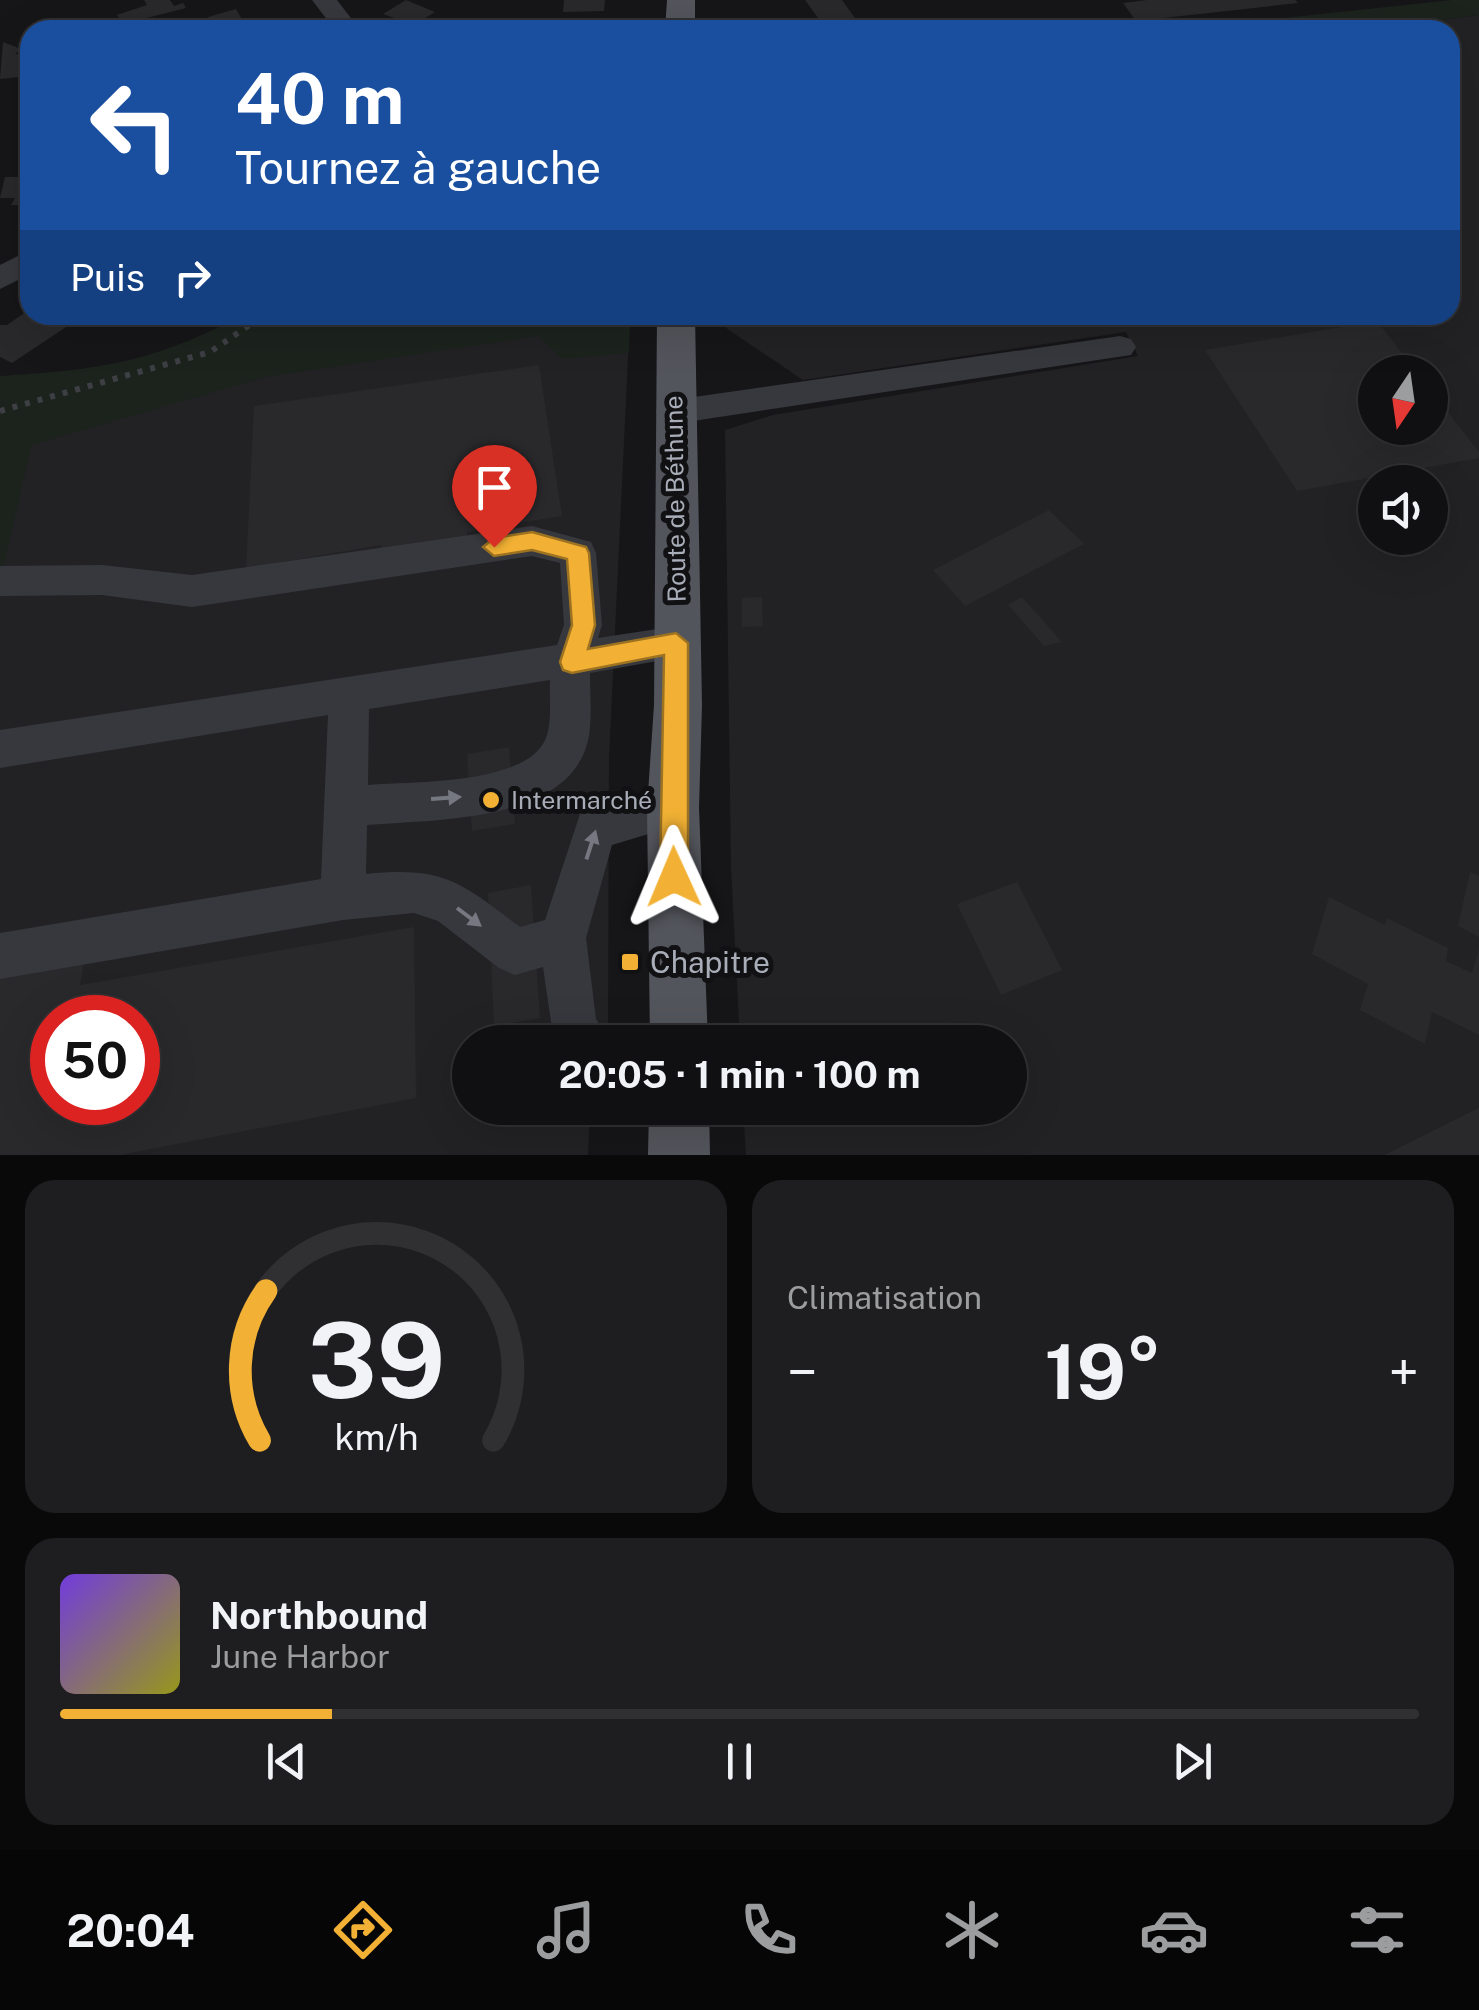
<!DOCTYPE html>
<html lang="fr">
<meta charset="utf-8">
<style>
body{margin:0;font-family:"Public Sans",sans-serif;background:#1e1e20;color:#f1f3f6;height:100vh;display:flex;flex-direction:column;font-size:38px;white-space:nowrap}
*{box-sizing:border-box;margin:0}
p{font-size:32px;color:#9c9d9f}
.icon{flex:none;width:55px;height:55px;fill:none;stroke:currentColor;stroke-width:2;stroke-linecap:round;stroke-linejoin:round}
.map{position:relative;height:1155px;overflow:hidden}
.sheet{display:flex;flex-direction:column;gap:25px;padding:25px;background:#09090a;flex:1}
.sheet>*{flex:none}
.top-card{position:absolute;left:20px;top:20px;width:1440px;height:305px;border-radius:30px;box-shadow:0 10px 40px #0002,0 0 0 2px #303032;background:#1a4fa0;color:#fff;overflow:hidden}
.needle{width:65px;rotate:193deg}
.buttons{position:absolute;left:1358px;top:355px;display:grid;gap:20px}
.buttons a{display:grid;place-items:center;width:90px;height:90px;border-radius:50%;background:#101012;box-shadow:0 10px 40px #0002,0 0 0 2px #303032;font-size:50px}
.speed{position:absolute;left:30px;top:995px;display:flex;gap:20px;font-size:50px;font-weight:700;text-align:center}
.speed>*{display:grid;place-content:center;width:130px;height:130px;border-radius:50%;background:#101012;box-shadow:0 10px 40px #0002,0 0 0 2px #303032;line-height:1}
.speed .limit{border:15px solid #d22;background:#fff;color:#111}
.pin{position:absolute;display:grid;place-items:center;width:85px;height:85px;color:#fff;margin:-102px -42px;border-radius:50% 50% 50% 0;rotate:-45deg;box-shadow:0 0 10px #0007}
.pin .icon{rotate:45deg}
.me{position:absolute;width:110px;margin:-55px;rotate:359deg;stroke-linejoin:round;filter:drop-shadow(0 0 8px #0008)}
.turn{display:flex;align-items:center;gap:35px;height:210px;padding:0 50px;font-size:45px}
.turn .icon{width:130px;height:130px;stroke-width:2.5}
.turn b{display:block;font-size:70px;line-height:85px}
.then{display:flex;align-items:center;height:95px;padding:0 50px;background:#0003;gap:20px;font-size:38px}
.big{font-size:75px;font-weight:700;line-height:1.1}
.sheet .widget{flex:1;display:flex;flex-direction:column;justify-content:center;gap:15px;min-width:0;padding:0 35px;border-radius:30px;background:#1e1e20}
.sheet .dial{align-items:center;gap:0}
.dial svg{height:260px;overflow:visible;fill:none;stroke:#303032;stroke-width:7;stroke-linecap:round;text-anchor:middle}
.dial text{fill:#f1f3f6;stroke:none}
.song{display:flex;align-items:center;gap:30px}
.cover{width:120px;height:120px;border-radius:15px;background:linear-gradient(135deg,hsl(260 70% 55%),hsl(60 70% 35%))}
.played{height:10px;border-radius:5px;background:linear-gradient(90deg,#f2b134 20%,#303032 20%)}
.keys{display:flex;justify-content:space-around;direction:ltr}
.heat{display:flex;justify-content:space-between;align-items:center;font-size:55px;direction:ltr}
.sheet .tiles{flex:1;display:grid;gap:25px;grid-template-columns:1fr 1fr}
.widget:last-child{grid-column:span 2}
.trip{position:absolute;left:452px;top:1025px;width:575px;height:100px;border-radius:50px;background:#101012;box-shadow:0 10px 40px #0002,0 0 0 2px #303032;font-weight:700;line-height:100px;text-align:center}
.menu{display:flex;height:160px;justify-content:space-around;align-items:center;background:#060607;color:#9c9d9f}
.menu .icon{width:70px;height:70px}
.menu .active{color:#f2b134}
.menu b{font-size:45px;color:#f1f3f6}
.map>svg:first-child{display:block}
</style>
<div class="map">
<svg width="1479" height="1155" viewBox="0 0 1479 1155">
<rect width="100%" height="100%" fill="#161618"/>
<!-- built -->
<g fill="#222225" fill-rule="evenodd">
<path d="M1479 15V1155H746L743 1108H1010V1042H740L731 867 725 430 773 415 1138 356 1126 332 803 380 726 328 727 315H1450V30H1367ZM1375 372H1430V428H1375ZM1375 482H1430V538H1375Z"/>
<path d="M432 315H630L609 758 608 1042H470V1108H590L588 1155H0V430ZM52 1018H138V1102H52Z"/>
</g>
<!-- green -->
<g fill="#1c231d">
<path d="M1452 0H1479V15L1367 30H1171Z"/>
<path d="M243 315H630L629 353 563 359 539 336 266 377 32 445 0 581V376C99 370 154 362 243 315Z"/>
</g>
<!-- building -->
<g fill="#29292c" fill-rule="evenodd">
<path d="M144 0H170L174 6 183 3 186 8 123 24 117 15 147 5Z"/>
<path d="M406 0 435 12 414 25 383 14Z"/>
<path d="M564 0H605L604 11 563 12Z"/>
<path d="M805 0H842L855 18 821 22Z"/>
<path d="M1147 0H1295L1298 3 1136 21 1123 3Z"/>
<path d="M236 9 248 30H215L208 17Z"/>
<path d="M603 23 602 30H543L544 24Z"/>
<path d="M3 42 21 49 15 54 30 56V67L20 77 0 79Z"/>
<path d="M5 177H29L24 184H30V205H11L15 198H0Z"/>
<path d="M30 309V315H74L69 319 75 321 12 363 0 357V325H7Z"/>
<path d="M1377 321 1417 372H1375V428H1430V389L1479 452V458L1297 491 1205 350Z"/>
<path d="M539 365 562 516 467 532V543L381 556V545L246 568 254 406Z"/>
<path d="M1049 510 1084 544 965 606 933 570Z"/>
<path d="M762 597 763 626 742 627V598Z"/>
<path d="M1022 597 1062 642 1044 646 1008 605Z"/>
<path d="M509 747 515 824 472 831 467 754Z"/>
<path d="M1470 872 1479 876V937L1458 926Z"/>
<path d="M1017 882 1062 970 1001 995 957 904Z"/>
<path d="M531 885 540 1018 494 1026 488 893Z"/>
<path d="M1329 897 1385 925 1387 918 1448 948 1446 961 1472 973 1479 949V1035L1432 1012 1425 1044 1360 1010 1368 984 1312 954Z"/>
<path d="M414 927 416 1098 120 1155H0V976L84 961 80 985ZM52 1018H138V1102H52Z"/>
<path d="M1479 1108V1155H1385Z"/>
</g>
<g fill="none" stroke-linecap="round" stroke-linejoin="round">
<!-- path -->
<path stroke="#3d3f44" stroke-width="6" stroke-dasharray="5 8" stroke-linecap="butt" d="M0 411 210 352 264 315"/>
<!-- minor -->
<g fill="#37383d" fill-rule="evenodd">
<path d="M312 0H337L360 30H335Z"/>
<path d="M30 250V274L0 289V265Z"/>
<path d="M1120 336 1131 339 1136 347 1131 355 673 424 661 421 656 412 661 403 673 400Z"/>
<path d="M532 526 591 542 596 553 602 625 598 638 677 626 691 631 697 643 691 655 590 673C590 694 592 716 589 736 573 824 435 819 367 825L366 874C444 866 460 882 520 927L545 920 580 814 673 788 688 794 694 808 688 822 612 845 586 938 596 1019 611 1042H554L543 967 515 975 499 968 438 921 414 913 343 920 0 979V933L321 879 328 715 0 768V730L557 645 564 625 560 563 532 556 192 607 102 595 0 596V566L102 565 192 575ZM550 680C549 697 552 719 547 735 532 786 412 781 368 785L369 709Z"/>
</g>
<!-- major -->
<g fill="#53555c" fill-rule="evenodd">
<path d="M667 0H695V30H665Z"/>
<path d="M657 315H695L702 705 699 808 708 1042H650L647 808 654 705Z"/>
<path d="M649 1108H709L710 1155H648Z"/>
</g>
</g>
<!-- one-way arrows -->
<defs><path id="oneway-solid" d="M-6-.8H1V-3.2L6.5 0L1 3.2V.8H-6Z" transform="scale(2.5)"/></defs>
<g fill="#757881">
<use href="#oneway-solid" transform="translate(446 798) rotate(-4)"/>
<use href="#oneway-solid" transform="translate(591 845) rotate(-72)"/>
<use href="#oneway-solid" transform="translate(469 917) rotate(37)"/>
</g>
<!-- route -->
<path fill="#f2b134" stroke="#9d7322" stroke-width="2.5" d="M532 532 586 547 589 553 595 625 588 649 676 633 688 643V877L684 886 674 890 664 886 660 877 664 655 572 673 563 670 560 662 572 625 567 559 532 550 494 556 483 547 494 538Z"/>
<!-- markers -->
<g fill="#f2b134" stroke="#111113" stroke-width="4">
<circle cx="491" cy="800" r="10"/>
<rect x="620" y="952" width="20" height="20" rx="5"/>
</g>
<g text-anchor="middle" dominant-baseline="central" stroke-width="10" stroke-linejoin="round" paint-order="stroke">
<!-- street labels -->
<g font-size="25" fill="#a8adb8" stroke="#111113">
<text transform="translate(675 499) rotate(-91)">Route de Béthune</text>
</g>
<!-- poi labels -->
<g font-size="25" fill="#a8adb8" stroke="#111113" text-anchor="start">
<text x="511" y="800">Intermarché</text>
</g>
<!-- near-poi labels -->
<g font-size="30" fill="#a8adb8" stroke="#111113" text-anchor="start">
<text x="650" y="962">Chapitre</text>
</g>
</g>
</svg>
<div class="buttons">
<a><svg class="needle" viewBox="-14 -14 28 28"><path d="M0-13l5 13h-10z" fill="#e53935"/><path d="M0 13l5-13h-10z" fill="#9c9d9f"/></svg></a>
<a><svg class="icon" aria-label="sound" viewBox="0 0 24 24"><path d="M4 9h4l5-4v14l-5-4H4zM17 9q2 3 0 6"/></svg></a>
</div>
<div class="speed"><div class="limit">50</div></div>
<div class="pin" style="left:494px;top:547px;background:#d93025"><svg class="icon" aria-label="arrive" viewBox="0 0 24 24"><path d="M6 21V4h12l-3 4 3 4H6"/></svg></div>
<svg class="me" style="left:674px;top:877px" viewBox="-20 -20 40 40"><path d="M0-17L14 15 0 8-14 15z" fill="#f2b134" stroke="#fff" stroke-width="4"/></svg>
<div class="trip">20:05 · 1 min · 100 m</div>
<div class="top-card">
<div class="turn"><svg class="icon" aria-label="left" viewBox="0 0 24 24"><path d="M17 20v-9H6M10 6l-5 5 5 5"/></svg><div><b>40 m</b>Tournez à gauche</div></div>
<div class="then">Puis<svg class="icon" aria-label="right" viewBox="0 0 24 24"><path d="M7 20v-9h11M14 6l5 5-5 5"/></svg></div>
</div>
</div>
<section class="sheet">
<div class="tiles">
<div class="widget dial"><svg viewBox="0 0 100 80">
<path d="M14 69A42 42 0 1 1 86 69"/>
<path d="M14 69A42 42 0 0 1 16 23" stroke="#f2b134"/>
<text x="50" y="56" font-size="32" font-weight="700">39</text>
<text x="50" y="72" font-size="11">km/h</text>
</svg></div>
<div class="widget"><p>Climatisation</p>
<div class="heat"><a>−</a><b class="big">19°</b><a>+</a></div>
</div>
<div class="widget">
<div class="song"><i class="cover"></i><div><b>Northbound</b><p>June Harbor</p></div></div>
<div class="played"></div>
<div class="keys"><svg class="icon" aria-label="previous" viewBox="0 0 24 24"><path d="M18 5L8 12l10 7zM5 5v14"/></svg><svg class="icon" aria-label="pause" viewBox="0 0 24 24"><path d="M8 5v14M16 5v14"/></svg><svg class="icon" aria-label="next" viewBox="0 0 24 24"><path d="M6 5l10 7-10 7zM19 5v14"/></svg></div>
</div>
</div>
</section>
<nav class="menu">
<b>20:04</b>
<svg class="icon active" aria-label="directions" viewBox="0 0 24 24"><path d="M12 3l9 9-9 9-9-9zM9 14v-3h6M13 9l2 2-2 2"/></svg>
<svg class="icon" aria-label="music" viewBox="0 0 24 24"><path d="M9 18V5l10-2v13"/><circle cx="6" cy="18" r="3"/><circle cx="16" cy="16" r="3"/></svg>
<svg class="icon" aria-label="phone" viewBox="0 0 24 24"><path d="M5 4h4l2 5-3 2q2 4 5 5l2-3 5 2v4C11 20 4 13 5 4z"/></svg>
<svg class="icon" aria-label="climate" viewBox="0 0 24 24"><path d="M12 3v18M4 7l16 10M4 17L20 7"/></svg>
<svg class="icon" aria-label="car" viewBox="0 0 24 24"><path d="M5 17H2v-5l4-1 3-4h7l3 4 3 1v5h-3M9 17h6M6 11h13"/><circle cx="7" cy="17" r="2"/><circle cx="17" cy="17" r="2"/></svg>
<svg class="icon" aria-label="filters" viewBox="0 0 24 24"><path d="M4 7h16M4 17h16"/><circle cx="9" cy="7" r="2"/><circle cx="15" cy="17" r="2"/></svg>
</nav>
